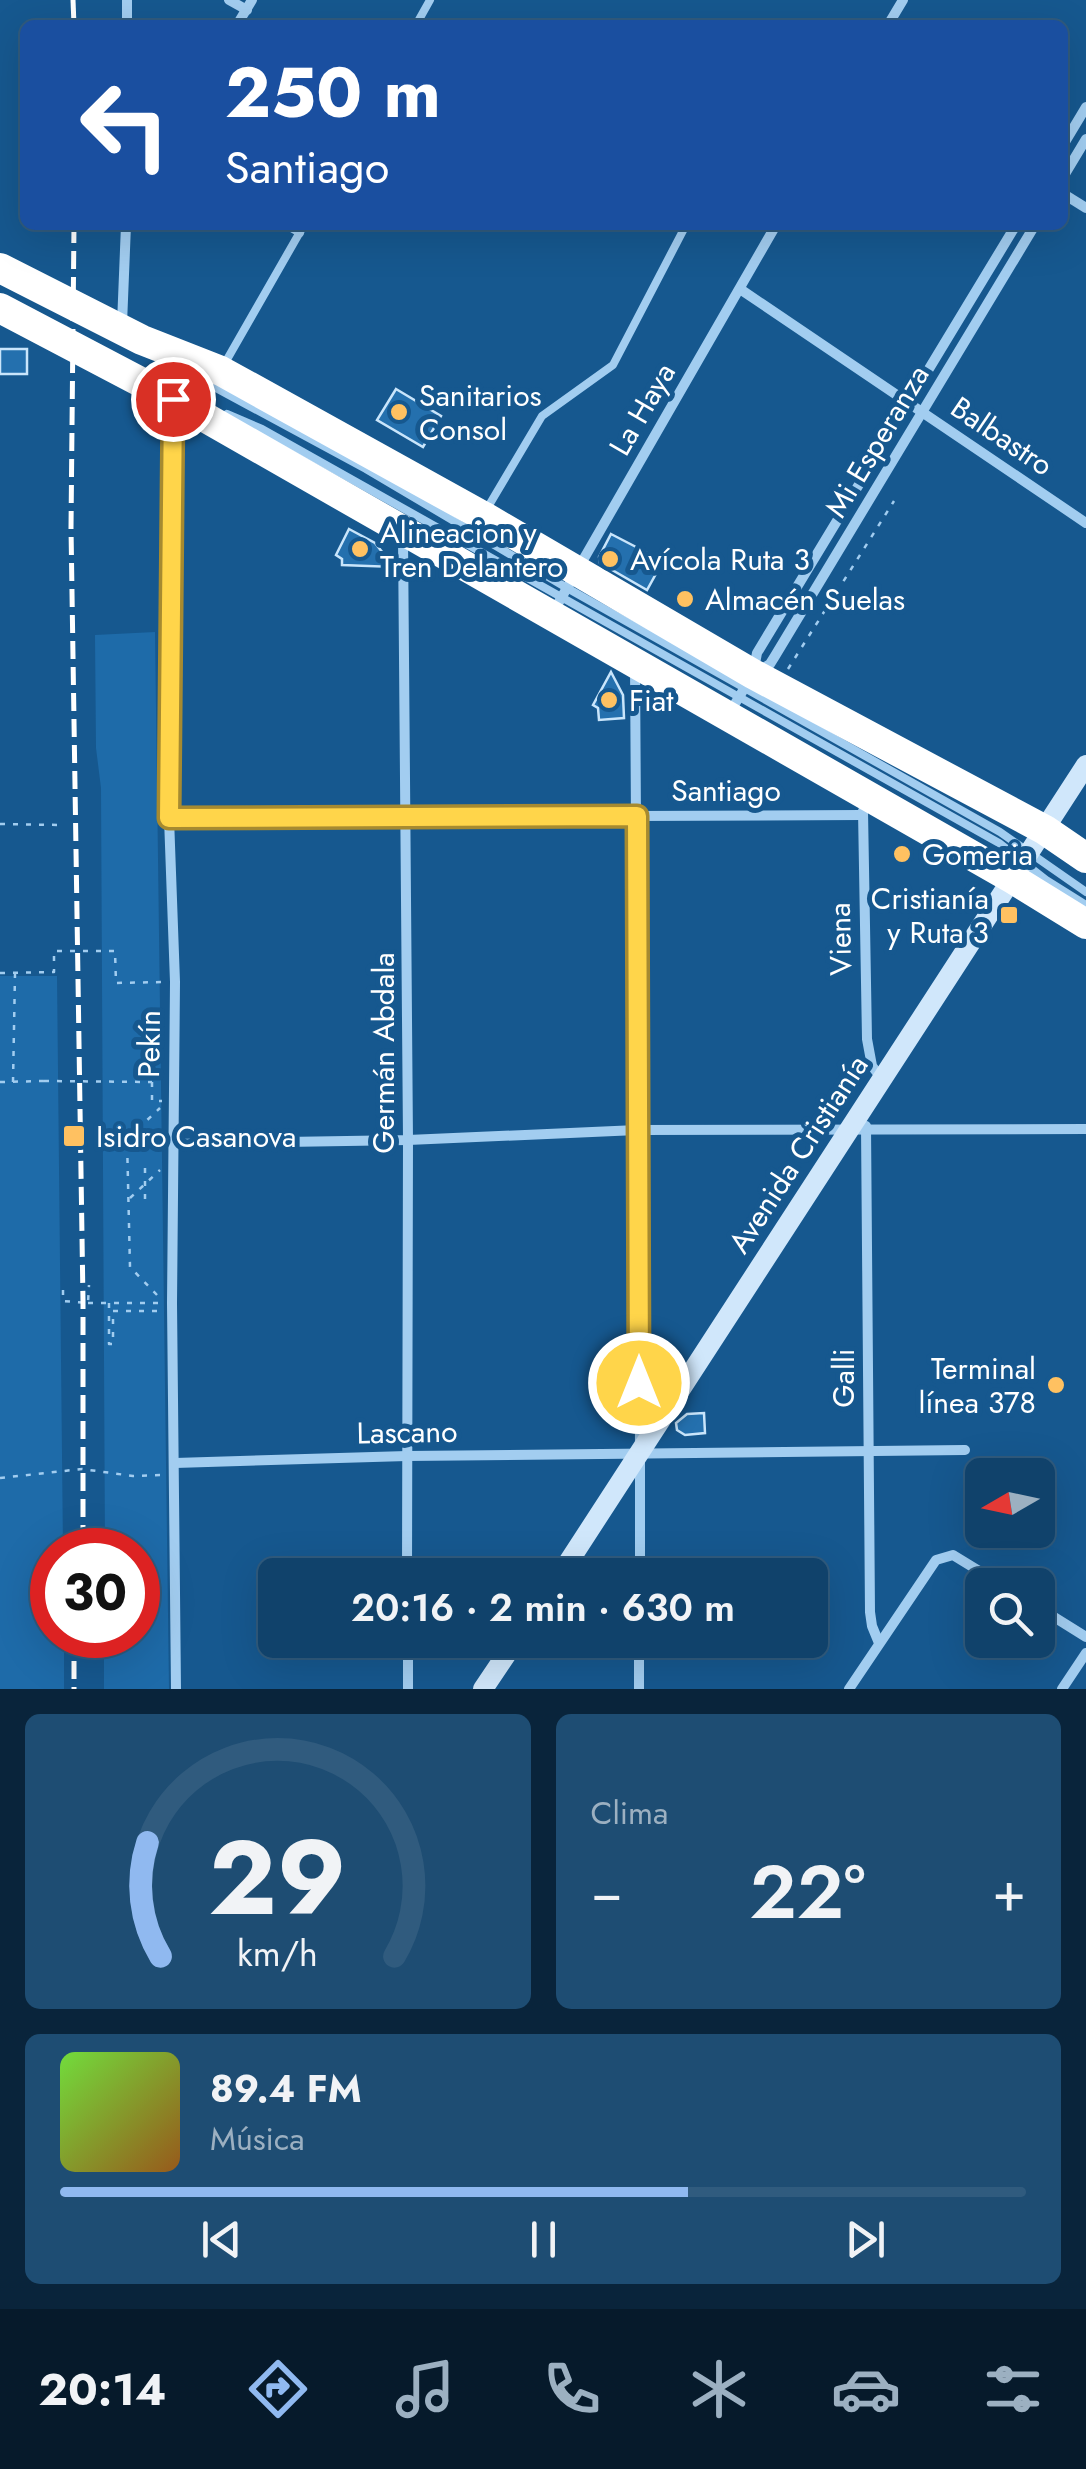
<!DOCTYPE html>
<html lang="es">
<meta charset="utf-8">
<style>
body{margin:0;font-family:Jost,sans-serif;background:#1e4d73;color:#f1f3f6;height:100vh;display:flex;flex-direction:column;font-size:38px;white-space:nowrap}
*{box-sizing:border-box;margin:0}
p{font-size:32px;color:#9cb0c1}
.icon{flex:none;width:55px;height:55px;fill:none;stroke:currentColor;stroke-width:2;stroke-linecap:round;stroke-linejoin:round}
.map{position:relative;height:1689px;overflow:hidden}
.sheet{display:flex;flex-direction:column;gap:25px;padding:25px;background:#09243b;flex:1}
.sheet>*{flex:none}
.top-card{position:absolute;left:20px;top:20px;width:1048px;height:210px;border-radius:15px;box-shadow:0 10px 40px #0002,0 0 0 2px #305b7e;background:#1a4fa0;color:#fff;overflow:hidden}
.needle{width:65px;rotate:261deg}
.fabs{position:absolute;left:965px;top:1458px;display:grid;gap:20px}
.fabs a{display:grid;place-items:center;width:90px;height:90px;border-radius:15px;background:#10426b;box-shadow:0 10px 40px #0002,0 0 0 2px #305b7e;font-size:50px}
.speed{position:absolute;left:30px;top:1528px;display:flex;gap:20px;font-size:50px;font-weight:700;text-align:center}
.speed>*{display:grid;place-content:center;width:130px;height:130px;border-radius:50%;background:#10426b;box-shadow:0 10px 40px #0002,0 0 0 2px #305b7e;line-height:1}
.speed .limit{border:15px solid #d22;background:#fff;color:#111}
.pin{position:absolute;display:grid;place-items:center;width:85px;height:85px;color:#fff;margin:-42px;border:5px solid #fff;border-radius:50%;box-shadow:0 2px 10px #0007}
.me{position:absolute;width:110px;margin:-55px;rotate:0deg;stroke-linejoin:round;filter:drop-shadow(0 0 8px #0008)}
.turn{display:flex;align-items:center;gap:35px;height:210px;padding:0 40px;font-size:45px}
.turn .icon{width:130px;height:130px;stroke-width:2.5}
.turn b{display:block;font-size:70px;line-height:85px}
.big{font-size:75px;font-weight:600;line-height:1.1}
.sheet .card{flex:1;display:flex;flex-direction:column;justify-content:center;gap:15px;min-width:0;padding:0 35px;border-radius:15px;background:#1e4d73}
.sheet .dial{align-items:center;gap:0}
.dial svg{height:260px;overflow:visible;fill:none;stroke:#305b7e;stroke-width:7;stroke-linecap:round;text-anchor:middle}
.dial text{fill:#f1f3f6;stroke:none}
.song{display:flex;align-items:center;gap:30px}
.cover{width:120px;height:120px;border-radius:15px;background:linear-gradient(135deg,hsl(100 70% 55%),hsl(30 70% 35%))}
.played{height:10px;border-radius:5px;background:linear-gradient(90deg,#90b9f0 65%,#305b7e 65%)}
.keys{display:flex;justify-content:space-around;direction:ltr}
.heat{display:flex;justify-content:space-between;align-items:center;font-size:55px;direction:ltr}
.sheet .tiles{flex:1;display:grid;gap:25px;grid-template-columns:1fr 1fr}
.card:last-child{grid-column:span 2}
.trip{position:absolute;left:258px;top:1558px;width:570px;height:100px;border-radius:15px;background:#10426b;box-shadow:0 10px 40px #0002,0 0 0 2px #305b7e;font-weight:600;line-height:100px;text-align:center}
.tab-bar{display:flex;height:160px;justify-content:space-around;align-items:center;background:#061a2b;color:#9cb0c1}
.tab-bar .icon{width:70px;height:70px}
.tab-bar .selected{color:#90b9f0}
.tab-bar b{font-size:45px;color:#f1f3f6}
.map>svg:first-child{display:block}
</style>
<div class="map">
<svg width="1086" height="1689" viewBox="0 0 1086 1689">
<rect width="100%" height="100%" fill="#16588f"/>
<!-- green -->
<g fill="#1e6ba9">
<path d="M155 632 169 1689H104V1635H138V1550H105L101 788 96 748 95 635Z"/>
<path d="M0 976H57L63 1550H52V1635H64V1689H0Z"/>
</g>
<!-- building -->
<g fill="#2470ae" stroke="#c9e5fb" stroke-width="2.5">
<rect x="0" y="349" width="27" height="25"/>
<path d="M396 389 441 416 423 447 377 420Z"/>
<path d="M349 529 375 543 394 567 342 565V559L336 555Z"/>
<path d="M611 534 663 561 647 590 600 563 599 557Z"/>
<path d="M611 672 623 695 624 718 599 720 598 708 593 705Z"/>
<path d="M704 1413 705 1433 685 1435 677 1430 676 1423 687 1414Z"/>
</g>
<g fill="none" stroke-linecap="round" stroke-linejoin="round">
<!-- path -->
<g stroke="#a2cdf0" stroke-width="2.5" stroke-dasharray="5 8" stroke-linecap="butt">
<path d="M788 669 894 501"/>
<path d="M0 824 61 825"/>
<path d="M0 973 54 972V951H115L116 983 163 982"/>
<path d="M0 1082 44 1081"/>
<path d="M13 1082 15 974"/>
<path d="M152 1082V1101H162"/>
<path d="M145 1168V1206"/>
<path d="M130 1198 160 1170"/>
<path d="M63 1290V1301L88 1303 89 1285"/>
<path d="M157 1295 130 1267 127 1139 160 1108"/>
<path d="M88 1303H161"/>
<path d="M109 1303V1344H113V1311H158"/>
<path d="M0 1478 82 1469 133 1476 162 1475"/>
</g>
<!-- lane -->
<g stroke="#a2cdf0" stroke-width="8">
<path d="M416 25 430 0"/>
<path d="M286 225 300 233"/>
<path d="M225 363 304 225"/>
<path d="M190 374 366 469 567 588 1000 832 1086 892"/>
<path d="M227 414 262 429 999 843 1046 880 1086 905"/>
<path d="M485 512 542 416 613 365 686 225"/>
</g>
<!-- street -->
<g stroke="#a2cdf0" stroke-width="10">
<path d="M229 0 247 10"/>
<path d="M127 25V0"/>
<path d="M237 25 252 0"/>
<path d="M888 25 903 0"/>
<path d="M1062 147 1086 107"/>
<path d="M1062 179 1086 139"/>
<path d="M1062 193 1086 208"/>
<path d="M740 289 1086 523"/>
<path d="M122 324 126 225"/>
<path d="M173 405 169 818 175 982 172 1303 176 1689"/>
<path d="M403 537 408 1140 407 1575"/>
<path d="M552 614 776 225"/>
<path d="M635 666 640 1444"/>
<path d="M758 671 770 664 775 656 1035 225"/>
<path d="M730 712 753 674 757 653 1016 225"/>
<path d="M863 811 867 1039 872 1066 882 1079"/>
<path d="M169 818 862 815"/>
<path d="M866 1126 870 1612 872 1626 879 1643"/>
<path d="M173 1144 408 1140 637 1130 1086 1129"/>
<path d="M175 1463 407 1456 965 1450"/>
<path d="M640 1575V1461"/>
<path d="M1038 1607 1086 1637"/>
<path d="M408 1640V1689"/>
<path d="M639 1689V1640"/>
<path d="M849 1689 936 1560 953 1555 1002 1585"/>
<path d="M1062 1689 1086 1653"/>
</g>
<!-- secondary -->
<g stroke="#d0e7fb" stroke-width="20">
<path d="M560 1575 1086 765"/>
<path d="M483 1689 516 1640"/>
</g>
<!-- highway -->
<g stroke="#fff" stroke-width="30">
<path d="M0 268 142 340 221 371 483 516 753 674 1045 830 1086 858"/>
<path d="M0 308 173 399 1013 879 1086 924"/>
</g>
<!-- rail -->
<g stroke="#fff" stroke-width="5" stroke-dasharray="18 8" stroke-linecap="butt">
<path d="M73 0 74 25"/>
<path d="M74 225 71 528 83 1301V1550"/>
<path d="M74 1635V1689"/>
</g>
<!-- path-bridge -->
<path stroke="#a2cdf0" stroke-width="2.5" stroke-dasharray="5 8" stroke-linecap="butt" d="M44 1081 152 1082"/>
</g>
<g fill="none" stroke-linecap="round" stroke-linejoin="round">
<defs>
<path id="route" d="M173 399 169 818 637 816 639 1383"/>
</defs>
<!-- route casing -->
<use href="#route" stroke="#a68a30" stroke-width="25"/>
<!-- route -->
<use href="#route" stroke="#ffd54a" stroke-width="18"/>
</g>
<!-- markers -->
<g fill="#ffc161" stroke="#16588f" stroke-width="4">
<circle cx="399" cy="412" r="10"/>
<circle cx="360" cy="549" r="10"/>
<circle cx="610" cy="559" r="10"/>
<circle cx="685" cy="599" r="10"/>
<circle cx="609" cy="700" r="10"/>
<circle cx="902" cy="854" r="10"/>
<rect x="999" y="905" width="20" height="20" rx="5"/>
<rect x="62" y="1124" width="24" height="24" rx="5"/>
<circle cx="1056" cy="1385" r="10"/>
</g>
<g text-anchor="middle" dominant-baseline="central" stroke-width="10" stroke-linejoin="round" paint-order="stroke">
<!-- poi labels -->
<g font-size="30" fill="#fff" stroke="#16588f" text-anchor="start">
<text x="419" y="395">Sanitarios<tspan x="419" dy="34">Consol</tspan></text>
<text x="380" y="532">Alineacion y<tspan x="380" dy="34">Tren Delantero</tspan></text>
<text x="630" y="559">Avícola Ruta 3</text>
<text x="705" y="599">Almacén Suelas</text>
<text x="629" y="700">Fiat</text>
<text x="922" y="854">Gomeria</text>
<text x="989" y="898" text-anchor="end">Cristianía<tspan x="989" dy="34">y Ruta 3</tspan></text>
<text x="96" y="1136">Isidro Casanova</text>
<text x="1036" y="1368" text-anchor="end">Terminal<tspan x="1036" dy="34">línea 378</tspan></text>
</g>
<!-- street labels -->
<g font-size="30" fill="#fff" stroke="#16588f">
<text transform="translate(642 409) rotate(-60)">La Haya</text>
<text transform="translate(1002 436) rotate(34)">Balbastro</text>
<text transform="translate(877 441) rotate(-59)">Mi Esperanza</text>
<text x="726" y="790">Santiago</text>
<text transform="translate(840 939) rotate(-91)">Viena</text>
<text transform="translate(149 1044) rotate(-89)">Pekín</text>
<text transform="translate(383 1053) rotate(-90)">Germán Abdala</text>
<text transform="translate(798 1154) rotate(-57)">Avenida Cristianía</text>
<text transform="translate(843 1378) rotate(-90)">Galli</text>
<text transform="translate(407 1432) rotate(-1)">Lascano</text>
</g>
</g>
</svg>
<div class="fabs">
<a><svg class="needle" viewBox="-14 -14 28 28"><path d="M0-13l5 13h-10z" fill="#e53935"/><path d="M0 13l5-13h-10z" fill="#9cb0c1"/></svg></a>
<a><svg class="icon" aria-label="search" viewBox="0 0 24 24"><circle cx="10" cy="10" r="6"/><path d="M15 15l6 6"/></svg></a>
</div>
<div class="speed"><div class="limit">30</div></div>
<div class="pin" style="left:173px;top:399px;background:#d93025"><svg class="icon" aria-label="arrive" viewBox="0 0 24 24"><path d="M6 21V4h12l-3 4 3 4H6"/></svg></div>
<svg class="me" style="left:639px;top:1383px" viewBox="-20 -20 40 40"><circle r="17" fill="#ffd54a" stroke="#fff" stroke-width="3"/><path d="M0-11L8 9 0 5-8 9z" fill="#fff"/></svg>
<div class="trip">20:16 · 2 min · 630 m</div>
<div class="top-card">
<div class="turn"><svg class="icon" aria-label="left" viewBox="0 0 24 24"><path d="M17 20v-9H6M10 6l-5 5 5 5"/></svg><div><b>250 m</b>Santiago</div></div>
</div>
</div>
<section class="sheet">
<div class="tiles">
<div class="card dial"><svg viewBox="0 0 100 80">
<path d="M14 69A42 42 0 1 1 86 69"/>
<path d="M14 69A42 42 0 0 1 10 34" stroke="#90b9f0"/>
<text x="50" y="56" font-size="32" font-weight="700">29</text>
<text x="50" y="72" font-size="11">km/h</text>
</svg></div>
<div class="card"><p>Clima</p>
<div class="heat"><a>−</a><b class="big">22°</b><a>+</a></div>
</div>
<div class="card">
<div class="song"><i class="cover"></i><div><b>89.4 FM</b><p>Música</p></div></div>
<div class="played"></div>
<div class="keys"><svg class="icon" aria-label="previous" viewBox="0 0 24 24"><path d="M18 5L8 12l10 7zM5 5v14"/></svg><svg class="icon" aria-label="pause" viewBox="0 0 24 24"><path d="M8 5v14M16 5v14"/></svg><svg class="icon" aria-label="next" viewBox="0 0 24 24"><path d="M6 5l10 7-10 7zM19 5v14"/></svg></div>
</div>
</div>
</section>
<nav class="tab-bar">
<b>20:14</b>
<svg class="icon selected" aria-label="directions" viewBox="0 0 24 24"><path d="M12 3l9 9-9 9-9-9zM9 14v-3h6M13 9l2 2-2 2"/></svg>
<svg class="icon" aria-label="music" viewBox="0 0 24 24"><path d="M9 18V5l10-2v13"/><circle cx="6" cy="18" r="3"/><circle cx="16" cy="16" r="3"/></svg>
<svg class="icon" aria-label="phone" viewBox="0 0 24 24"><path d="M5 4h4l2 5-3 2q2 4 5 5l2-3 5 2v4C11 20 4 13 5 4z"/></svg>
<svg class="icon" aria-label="climate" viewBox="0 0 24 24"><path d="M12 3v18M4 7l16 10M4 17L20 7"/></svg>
<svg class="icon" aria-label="car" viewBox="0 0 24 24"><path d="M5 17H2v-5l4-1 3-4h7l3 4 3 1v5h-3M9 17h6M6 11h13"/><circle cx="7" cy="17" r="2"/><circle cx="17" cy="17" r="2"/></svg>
<svg class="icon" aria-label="filters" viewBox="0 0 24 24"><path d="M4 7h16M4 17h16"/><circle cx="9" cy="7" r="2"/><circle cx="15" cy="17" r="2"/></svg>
</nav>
